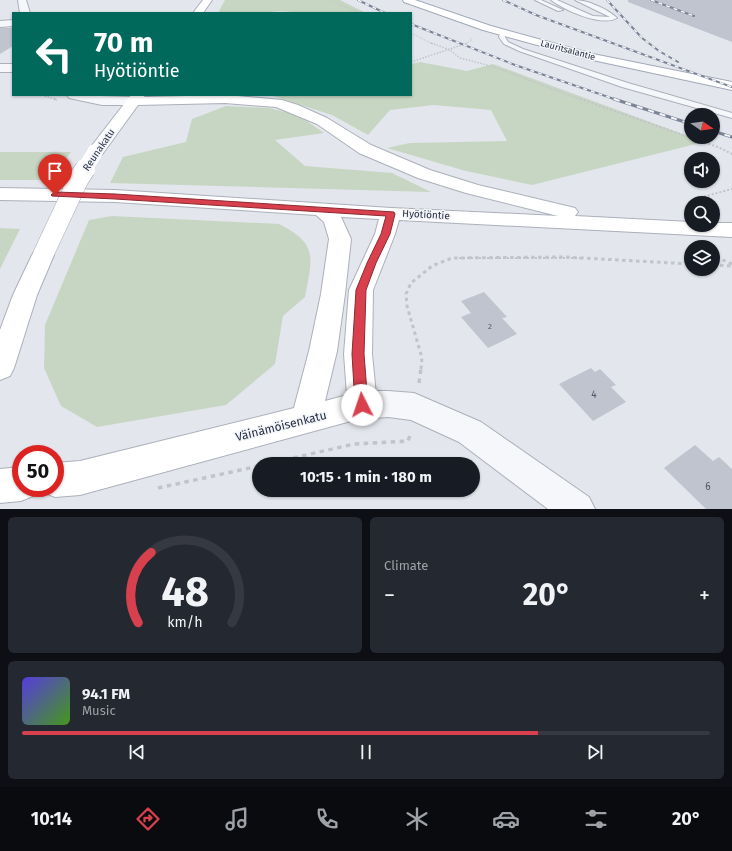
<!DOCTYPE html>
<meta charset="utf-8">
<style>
body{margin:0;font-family:"Fira Sans",sans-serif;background:#242831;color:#f1f3f6;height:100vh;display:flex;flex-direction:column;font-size:15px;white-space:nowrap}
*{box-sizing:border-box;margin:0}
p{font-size:13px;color:#9ea1a6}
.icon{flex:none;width:22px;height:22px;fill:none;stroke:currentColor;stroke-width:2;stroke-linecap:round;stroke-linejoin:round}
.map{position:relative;height:509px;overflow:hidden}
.details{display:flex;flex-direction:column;gap:8px;padding:8px;background:#0d0f14;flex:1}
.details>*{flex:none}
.top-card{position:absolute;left:12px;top:12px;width:400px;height:84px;border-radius:0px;box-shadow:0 1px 3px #0004;background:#00695c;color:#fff;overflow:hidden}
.needle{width:26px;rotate:103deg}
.buttons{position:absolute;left:684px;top:108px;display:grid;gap:8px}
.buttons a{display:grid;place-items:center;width:36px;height:36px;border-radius:50%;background:#171b24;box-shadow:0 1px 3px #0004;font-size:20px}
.speed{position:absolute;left:12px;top:445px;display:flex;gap:8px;font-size:20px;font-weight:700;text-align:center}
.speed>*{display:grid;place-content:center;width:52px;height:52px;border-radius:50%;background:#171b24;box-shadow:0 1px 3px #0004;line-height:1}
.speed .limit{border:6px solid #d22;background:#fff;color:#111}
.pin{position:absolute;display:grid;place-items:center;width:34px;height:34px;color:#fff;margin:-41px -17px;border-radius:50% 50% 50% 0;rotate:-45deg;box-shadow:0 0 4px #0007}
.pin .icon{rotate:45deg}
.me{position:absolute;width:44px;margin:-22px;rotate:356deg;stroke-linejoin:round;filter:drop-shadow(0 0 3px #0008)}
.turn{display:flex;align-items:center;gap:14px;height:84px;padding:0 16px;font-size:18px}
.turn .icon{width:52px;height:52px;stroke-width:2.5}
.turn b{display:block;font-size:28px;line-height:34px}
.big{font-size:30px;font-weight:700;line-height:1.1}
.details .widget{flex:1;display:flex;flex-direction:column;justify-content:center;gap:6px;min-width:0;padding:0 14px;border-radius:6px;background:#242831}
.details .dial{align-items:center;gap:0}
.dial svg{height:104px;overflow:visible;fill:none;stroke:#363941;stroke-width:7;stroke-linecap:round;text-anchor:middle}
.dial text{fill:#f1f3f6;stroke:none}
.song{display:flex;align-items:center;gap:12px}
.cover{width:48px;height:48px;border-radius:6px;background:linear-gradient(135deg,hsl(250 70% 55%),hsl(100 70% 35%))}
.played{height:4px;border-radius:2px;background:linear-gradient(90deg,#d8404d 75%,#363941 75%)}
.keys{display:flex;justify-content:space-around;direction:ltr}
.heat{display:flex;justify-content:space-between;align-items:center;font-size:22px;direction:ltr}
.details .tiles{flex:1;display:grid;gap:8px;grid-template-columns:1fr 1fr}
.widget:last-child{grid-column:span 2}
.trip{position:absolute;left:252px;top:457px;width:228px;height:40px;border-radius:20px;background:#171b24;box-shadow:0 1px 3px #0004;font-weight:700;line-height:40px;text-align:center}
.dock{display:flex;height:64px;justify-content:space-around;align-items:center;background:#090b0e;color:#9ea1a6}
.dock .icon{width:28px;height:28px}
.dock .on{color:#d8404d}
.dock b{font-size:18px;color:#f1f3f6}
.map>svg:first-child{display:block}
</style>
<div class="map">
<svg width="732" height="509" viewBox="0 0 732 509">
<rect width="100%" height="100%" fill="#e3e6ec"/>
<!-- green -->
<g fill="#c7d6c3">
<path d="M225 0H340L366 13H306L280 11 259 13H218Z"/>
<path d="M420 62 467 71 493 64 704 142 532 185 466 171 387 148 410 143 507 141 491 110 434 105 390 110 368 135 332 115 273 96 411 95V64Z"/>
<path d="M226 106 269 108 298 115 324 133 275 140 305 166 392 173 431 192 110 183 123 157 186 142 192 119Z"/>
<path d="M0 152H71L49 180H0Z"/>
<path d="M112 216 279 224C319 244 312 258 305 297L283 316 275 364 226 405 97 427 61 406 44 368 45 325 89 220Z"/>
<path d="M0 228 20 229 0 269Z"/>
</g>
<!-- building -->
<g fill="#bfc4cf">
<path d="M628 0H732V42L628 2Z"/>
<path d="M0 28H13V46L0 54Z"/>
<path d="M484 292 507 317 502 318 517 334 488 348 461 317 471 313 461 301Z"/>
<path d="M591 368 595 372 600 369 616 385 611 387 626 402 593 421 559 384Z"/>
<path d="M695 445 713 461 719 457 732 469V509H706L664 468Z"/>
</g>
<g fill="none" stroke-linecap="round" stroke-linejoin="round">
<defs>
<g id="lane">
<path d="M535 0H541L563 10 558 11Z"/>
<path d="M551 0H557L593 16 610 17 575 0C587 0 608 9 617 18 601 27 564 10 551 0Z"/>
<path d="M503 31 506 33 505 37 508 42 523 49 628 83 732 113V118L622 87 519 51 504 44 499 37 500 33Z"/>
</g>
<g id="street">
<path d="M18 0H26L30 13H20Z"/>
<path d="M13 20V26L0 27V21Z"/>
<rect x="0" y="64" width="13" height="8"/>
<path d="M67 95 134 97 139 98 141 101 139 104 134 105H102L69 98Z"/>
<path d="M362 391H388L414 393 481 422 589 497 595 509H548L459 442 411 420 388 417 362 419 351 415 347 405 351 395Z"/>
</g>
<g id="secondary">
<path d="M203 0H212L203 13H193Z"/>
<path d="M131 95H145L144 97 227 95 282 100 298 105 327 118 371 145 430 170 478 185 575 208 578 212 575 216 691 222V225H713V223H732V237L399 220 395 234 373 290 372 354 377 405 373 415 80 495 55 497 43 492 41 488H55V463L80 461 294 408 309 351 321 294 329 239 324 222 316 215 115 202 0 200V188L115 190 391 208 558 216 466 193 418 178 359 153 317 124 276 107 225 103 138 105 101 156 95 157 89 156 87 152ZM341 217 379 219 375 234 349 290 344 354 347 395 325 401 337 351 345 294 351 239Z"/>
<path d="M43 248 51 250 54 255 37 295 14 368 10 376 0 380V330L13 295 32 255 35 250Z"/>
<path d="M21 467V488H36L33 496 21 501 0 503V469Z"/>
</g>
<path id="primary" d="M403 0H415L491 26 593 54 732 82V90L588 59 483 30 404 2Z"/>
</defs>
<!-- lane casing -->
<use href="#lane" stroke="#abb0ba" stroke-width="2"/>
<!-- street casing -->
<use href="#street" stroke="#abb0ba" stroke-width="2"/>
<!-- secondary casing -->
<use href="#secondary" stroke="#abb0ba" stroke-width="2"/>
<!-- primary casing -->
<use href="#primary" stroke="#a1a9b8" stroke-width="2"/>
<!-- path-far4 -->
<g stroke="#c1c4cb" stroke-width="1" stroke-dasharray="1.5 1.5" stroke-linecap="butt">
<path d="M330 0 360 13"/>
<path d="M411 33 433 44"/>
<path d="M465 44 472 40 470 38"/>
</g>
<!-- path-far3 -->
<g stroke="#c1c4cb" stroke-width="1.5" stroke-dasharray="1.5 1.5" stroke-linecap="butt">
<path d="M431 43 450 50 460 58 491 66 582 100"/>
<path d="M411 62 468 43"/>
<path d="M42 95 57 100"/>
</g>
<!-- path-far2 -->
<g stroke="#c1c4cb" stroke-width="2" stroke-dasharray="2 2" stroke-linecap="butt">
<path d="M54 99 57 100"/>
<path d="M580 99 718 147 732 154"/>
<path d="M694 203 702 197 732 189"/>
<path d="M690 211 688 207 691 205"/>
<path d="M713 253 717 258"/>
<path d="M455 258H581"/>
</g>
<!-- path-far1 -->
<g stroke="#c1c4cb" stroke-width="3" stroke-dasharray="3.5 3.5" stroke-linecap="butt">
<path d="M716 257 732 264"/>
<path d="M713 265 732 266"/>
<path d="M421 369 422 358 407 306 406 294 411 283 432 266 452 258 564 257 691 264"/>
</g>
<!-- path -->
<g stroke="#c1c4cb" stroke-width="3.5" stroke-dasharray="4.5 4.5" stroke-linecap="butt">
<path d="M419 383 421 368"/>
<path d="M267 464 354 444 408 441 411 433"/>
<path d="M158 488 259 466"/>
</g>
<!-- lane -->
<use href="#lane" fill="#f6f7fa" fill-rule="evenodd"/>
<!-- street -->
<use href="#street" fill="#f6f7fa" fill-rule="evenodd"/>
<!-- secondary -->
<use href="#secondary" fill="#fff" fill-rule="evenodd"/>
<!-- primary -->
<use href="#primary" fill="#fff" fill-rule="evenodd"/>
<defs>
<g id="rail-far1">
<path d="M358 0 385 13"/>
<path d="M503 0 536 15 732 87"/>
<path d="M607 0 642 38 659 51 678 62"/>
<path d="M651 0 694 16"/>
<path d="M411 24 515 65 617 100"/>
</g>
<g id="rail">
<path d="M614 99 691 124"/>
<path d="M713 131 732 137"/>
</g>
</defs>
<!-- rail-far1 casing -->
<use href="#rail-far1" stroke="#7b8397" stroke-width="2"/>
<!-- rail casing -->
<use href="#rail" stroke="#7b8397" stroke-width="3"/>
<!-- rail-far1 -->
<use href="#rail-far1" stroke="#f3f5f9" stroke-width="1.5" stroke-dasharray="4" stroke-linecap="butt"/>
<!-- rail -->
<use href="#rail" stroke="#f3f5f9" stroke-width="2" stroke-dasharray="6" stroke-linecap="butt"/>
<defs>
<path id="secondary-bridge-far1" d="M84 170 95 152"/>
<path id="secondary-bridge" d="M43 255 78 180 85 169"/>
</defs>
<!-- secondary-bridge-far1 casing -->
<use href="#secondary-bridge-far1" stroke="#abb0ba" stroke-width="16" stroke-linecap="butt"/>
<!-- secondary-bridge casing -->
<use href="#secondary-bridge" stroke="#abb0ba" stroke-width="21" stroke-linecap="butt"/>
<!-- secondary-bridge-far1 -->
<use href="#secondary-bridge-far1" stroke="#fff" stroke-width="16"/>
<!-- secondary-bridge -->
<use href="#secondary-bridge" stroke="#fff" stroke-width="20"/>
</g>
<!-- route -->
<path fill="#d8404d" stroke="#8c2a32" d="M55 192 115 194 394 212 395 214 390 234 376 263 366 290 364 354 368 405 366 409 362 411 357 409 355 405 352 354 356 290 367 263 381 234 386 216 115 199 52 196 51 195Z"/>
<g text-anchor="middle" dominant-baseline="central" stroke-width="3" stroke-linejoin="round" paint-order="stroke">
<!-- number labels -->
<g font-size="8" fill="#4e5668">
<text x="490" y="326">2</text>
</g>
<!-- far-street labels -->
<g font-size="9" fill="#293145" stroke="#f3f5f9">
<text transform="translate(568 50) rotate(15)">Lauritsalantie</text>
</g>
<!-- street labels -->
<g font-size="10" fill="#293145" stroke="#f3f5f9">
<text transform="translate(99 150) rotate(-56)">Reunakatu</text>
<text transform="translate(426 215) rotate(3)">Hyötiöntie</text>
</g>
<!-- near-number labels -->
<g font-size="10" fill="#4e5668">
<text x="594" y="395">4</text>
<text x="708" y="487">6</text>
</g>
<!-- near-street labels -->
<g font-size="12" fill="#293145" stroke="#f3f5f9">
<text transform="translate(281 426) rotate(-14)">Väinämöisenkatu</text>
</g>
</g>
</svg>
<div class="buttons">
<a><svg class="needle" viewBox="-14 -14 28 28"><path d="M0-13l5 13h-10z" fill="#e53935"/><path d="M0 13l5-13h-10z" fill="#9ea1a6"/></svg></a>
<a><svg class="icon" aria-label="sound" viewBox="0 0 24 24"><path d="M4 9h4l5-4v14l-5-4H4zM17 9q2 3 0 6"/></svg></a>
<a><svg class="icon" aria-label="search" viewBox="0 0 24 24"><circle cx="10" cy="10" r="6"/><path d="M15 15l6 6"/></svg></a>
<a><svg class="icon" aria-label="layers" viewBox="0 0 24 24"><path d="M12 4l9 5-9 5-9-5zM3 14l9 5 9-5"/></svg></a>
</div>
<div class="speed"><div class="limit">50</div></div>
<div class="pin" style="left:55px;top:195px;background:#d93025"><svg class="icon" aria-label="arrive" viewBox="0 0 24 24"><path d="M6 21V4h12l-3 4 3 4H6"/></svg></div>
<svg class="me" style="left:362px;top:405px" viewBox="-20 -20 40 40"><circle r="19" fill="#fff"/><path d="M0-13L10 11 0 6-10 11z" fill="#d8404d"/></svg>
<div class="trip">10:15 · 1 min · 180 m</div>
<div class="top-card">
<div class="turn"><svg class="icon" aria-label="left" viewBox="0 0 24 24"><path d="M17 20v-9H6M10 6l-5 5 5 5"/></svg><div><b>70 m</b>Hyötiöntie</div></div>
</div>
</div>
<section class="details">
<div class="tiles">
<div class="widget dial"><svg viewBox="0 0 100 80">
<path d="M14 69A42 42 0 1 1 86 69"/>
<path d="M14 69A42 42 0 0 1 24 15" stroke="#d8404d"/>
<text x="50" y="56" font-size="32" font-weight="700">48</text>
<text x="50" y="72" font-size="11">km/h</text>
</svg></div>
<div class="widget"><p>Climate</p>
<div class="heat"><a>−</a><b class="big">20°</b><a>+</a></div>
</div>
<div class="widget">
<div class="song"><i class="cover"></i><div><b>94.1 FM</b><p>Music</p></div></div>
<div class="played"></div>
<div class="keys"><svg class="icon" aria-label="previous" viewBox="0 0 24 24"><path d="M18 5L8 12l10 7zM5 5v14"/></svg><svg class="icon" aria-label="pause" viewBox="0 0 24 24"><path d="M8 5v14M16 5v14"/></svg><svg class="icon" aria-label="next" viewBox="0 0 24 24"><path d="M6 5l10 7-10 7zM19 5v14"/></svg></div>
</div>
</div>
</section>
<nav class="dock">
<b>10:14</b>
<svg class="icon on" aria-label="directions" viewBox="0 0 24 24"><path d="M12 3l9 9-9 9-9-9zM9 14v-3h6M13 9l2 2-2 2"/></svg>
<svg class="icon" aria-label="music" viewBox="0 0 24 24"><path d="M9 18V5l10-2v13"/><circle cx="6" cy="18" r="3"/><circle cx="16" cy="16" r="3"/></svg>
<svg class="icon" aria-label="phone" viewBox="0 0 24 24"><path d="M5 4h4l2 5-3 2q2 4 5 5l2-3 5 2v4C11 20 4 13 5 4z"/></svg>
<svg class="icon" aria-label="climate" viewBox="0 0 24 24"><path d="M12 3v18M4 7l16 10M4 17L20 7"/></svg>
<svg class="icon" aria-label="car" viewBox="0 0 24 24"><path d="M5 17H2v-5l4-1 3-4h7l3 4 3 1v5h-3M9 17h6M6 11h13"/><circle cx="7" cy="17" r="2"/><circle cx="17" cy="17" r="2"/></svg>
<svg class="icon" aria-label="filters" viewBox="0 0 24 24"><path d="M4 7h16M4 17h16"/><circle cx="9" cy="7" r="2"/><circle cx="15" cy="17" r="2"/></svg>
<b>20°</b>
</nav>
